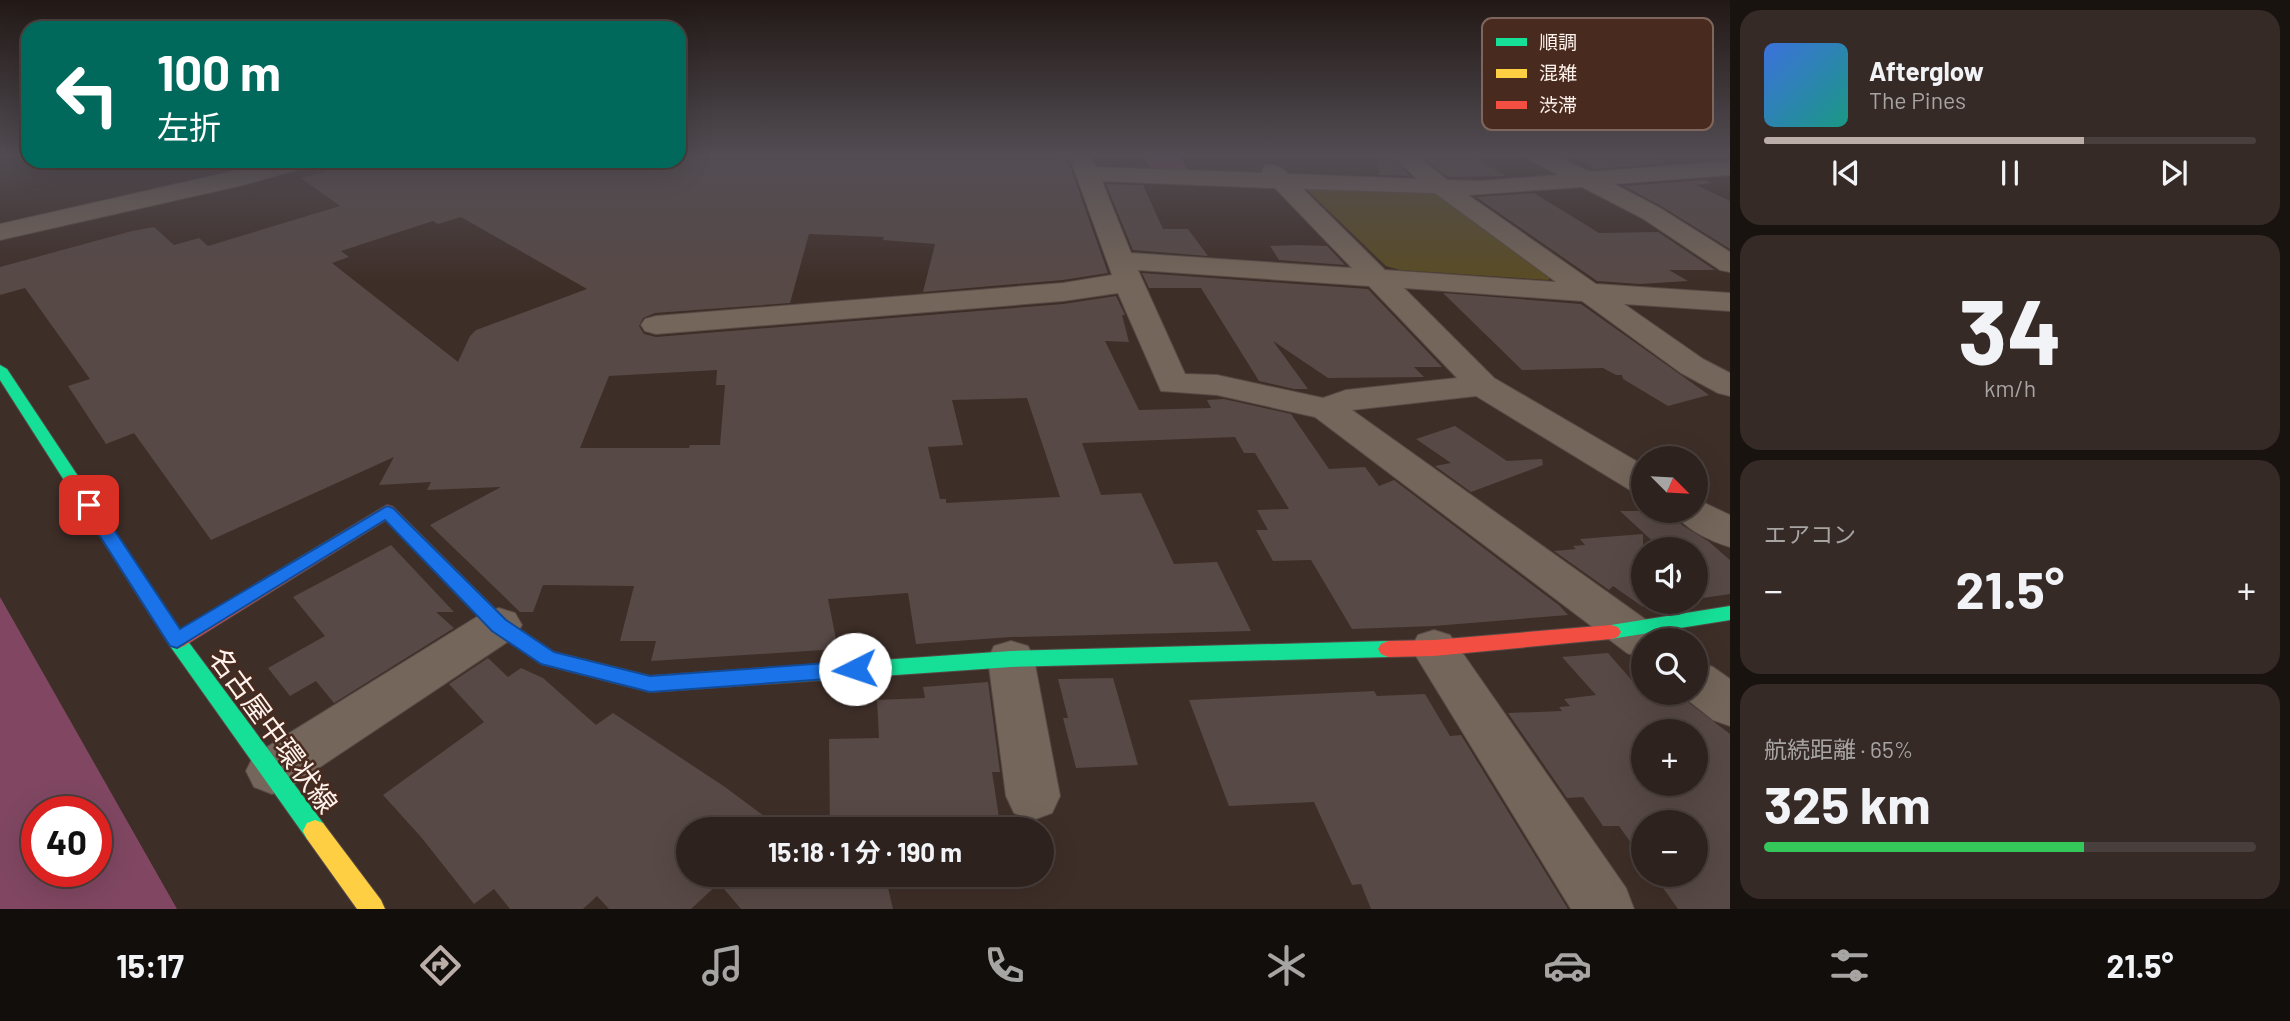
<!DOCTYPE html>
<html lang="ja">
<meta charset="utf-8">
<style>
body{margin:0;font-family:Barlow,"Noto Sans JP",sans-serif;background:#362a27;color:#f1f3f6;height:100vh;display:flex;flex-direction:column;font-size:26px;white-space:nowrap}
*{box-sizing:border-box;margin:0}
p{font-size:23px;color:#a7a4a4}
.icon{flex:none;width:38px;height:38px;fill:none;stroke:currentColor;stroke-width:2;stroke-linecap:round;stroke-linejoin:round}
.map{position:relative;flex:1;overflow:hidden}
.sheet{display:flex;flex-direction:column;gap:10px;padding:10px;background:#191310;width:560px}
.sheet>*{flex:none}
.banner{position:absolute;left:21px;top:21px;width:665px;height:147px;border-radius:21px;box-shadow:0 7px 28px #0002,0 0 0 2px #493f3c;background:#00695c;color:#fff;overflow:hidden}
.needle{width:46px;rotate:114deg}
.controls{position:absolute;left:1631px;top:446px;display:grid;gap:14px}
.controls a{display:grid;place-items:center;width:77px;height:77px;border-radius:50%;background:#2e221e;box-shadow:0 7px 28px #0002,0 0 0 2px #493f3c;font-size:35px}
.speed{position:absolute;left:21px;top:796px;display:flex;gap:14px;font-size:35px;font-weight:700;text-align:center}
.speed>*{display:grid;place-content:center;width:91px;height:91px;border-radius:50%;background:#2e221e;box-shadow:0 7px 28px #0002,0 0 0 2px #493f3c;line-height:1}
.speed .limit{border:10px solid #d22;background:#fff;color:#111}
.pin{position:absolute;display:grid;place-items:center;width:60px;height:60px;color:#fff;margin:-30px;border-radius:14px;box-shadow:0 4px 10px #0006}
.me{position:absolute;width:77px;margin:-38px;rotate:266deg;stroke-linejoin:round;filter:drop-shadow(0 0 5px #0008)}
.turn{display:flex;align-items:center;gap:24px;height:147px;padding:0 21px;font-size:32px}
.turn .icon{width:91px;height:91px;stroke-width:2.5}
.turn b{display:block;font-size:49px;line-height:60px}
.big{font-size:52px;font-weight:700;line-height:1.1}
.sheet .tile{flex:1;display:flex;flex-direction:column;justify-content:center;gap:10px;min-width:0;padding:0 24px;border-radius:21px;background:#362a27}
.sheet .dial{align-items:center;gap:0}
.dial b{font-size:91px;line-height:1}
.song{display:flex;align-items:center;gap:21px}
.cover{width:84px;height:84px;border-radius:10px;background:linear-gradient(135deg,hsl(220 70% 55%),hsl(170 70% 35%))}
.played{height:7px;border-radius:4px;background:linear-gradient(90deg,#bbada8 65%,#493f3c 65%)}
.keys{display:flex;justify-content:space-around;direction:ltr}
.heat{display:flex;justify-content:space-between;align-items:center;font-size:38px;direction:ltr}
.charge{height:10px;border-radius:5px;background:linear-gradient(90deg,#34c759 65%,#493f3c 0)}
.trip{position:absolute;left:676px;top:817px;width:378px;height:70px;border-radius:35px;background:#2e221e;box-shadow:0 7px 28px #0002,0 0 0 2px #493f3c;font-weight:700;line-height:70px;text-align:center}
.tab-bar{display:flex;height:112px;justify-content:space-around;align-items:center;background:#120e0c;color:#a7a4a4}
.tab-bar .icon{width:49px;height:49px}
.tab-bar .selected{color:#bbada8}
.tab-bar b{font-size:32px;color:#f1f3f6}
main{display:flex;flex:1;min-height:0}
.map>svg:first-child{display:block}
</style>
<main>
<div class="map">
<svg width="1730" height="909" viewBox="0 0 1730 909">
<rect width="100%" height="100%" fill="#3e2e28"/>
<!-- green -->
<path fill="#594c24" d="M1306 189 1439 193 1558 274 1548 280 1400 270 1386 266Z"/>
<!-- water -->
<g fill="#814762" fill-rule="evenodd">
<path d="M1144 155 1179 156 1188 171 1151 170Z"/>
<path d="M0 597 177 909H0ZM37 812H96V872H37Z"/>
</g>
<!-- building -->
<g fill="#574946" fill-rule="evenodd">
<path d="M679 155H1056V158H1067L1108 273 1063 280 923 292 935 244 883 240 884 237 809 234 790 303 655 313 643 318 639 326 644 334 656 337 1063 304 1116 296 1125 315H1122L1129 342 1105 341 1139 410 1211 408 1207 400 1224 399 1291 414 1329 469 1365 467 1379 486 1394 480 1560 606 1568 615 1434 626 1352 629 1311 560 1273 561 1256 530H1268L1257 510 1289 509 1255 453H1244L1235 437 1082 443 1101 495 1141 493 1174 564 1217 562 1251 631 1011 637 916 644 908 593 828 599 838 649 651 661 656 641H620L634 586 543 585 533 612H520L430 525 501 487 427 490 431 482 379 485 394 457 211 540 134 433 106 444 68 386 90 379 25 288 0 295V267L132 231 154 227 174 245 199 238 208 246 340 206 301 178 361 161H679ZM461 217 587 289 476 330 470 336 458 362 332 263 349 257 341 251 433 221 438 224ZM717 370 716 385H725L720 445H690L689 448H580L609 376ZM1027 398 1060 497 946 503V499H940L928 447 963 445 952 400Z"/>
<path d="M1379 155H1390L1410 176 1379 175Z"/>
<path d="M1420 155H1470L1506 176 1448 177Z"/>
<path d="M1571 155H1649L1668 163 1595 169Z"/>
<path d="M1704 180 1712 183 1696 185 1730 201V249L1661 206 1624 186Z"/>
<path d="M1106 184 1143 185 1163 229H1188L1208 256 1133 250Z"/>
<path d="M1534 193 1599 233 1658 232 1715 270H1669L1688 281 1640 284 1597 281 1476 197Z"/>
<path d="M1297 245 1327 246 1345 265 1279 260 1270 246Z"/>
<path d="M1142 273 1368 289 1442 367H1414L1424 377 1328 378 1273 341 1308 389H1294L1259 381 1201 288H1149Z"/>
<path d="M1443 293 1581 304 1709 395 1668 406 1623 379 1622 375H1616L1603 368 1522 370Z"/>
<path d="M1455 426 1507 461 1542 459 1543 465 1471 492 1435 466 1451 463 1416 439Z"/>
<path d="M1620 511H1670L1682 525 1708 541 1730 560V594L1696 599V550H1662Z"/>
<path d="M1643 534V607L1613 586 1609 590 1554 551 1576 549 1573 546 1585 545 1580 539Z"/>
<path d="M391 545 454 612H436L454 628 334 703 316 681 290 696 268 668 325 636 293 597Z"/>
<path d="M1608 653 1643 693H1676L1730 734V909H1678L1654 875H1696V822H1643V860L1619 826H1603L1583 797 1567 798 1508 713 1562 711 1559 707 1570 706 1564 699 1596 695 1562 657ZM1643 732H1696V784H1643Z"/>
<path d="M488 658 508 677 521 668 543 678 596 725 613 713 725 787 779 827 776 830H688V875H885L893 909H741L719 883 691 909H609L597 896 583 909H510L494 889 474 904 421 837 383 795 484 722 449 684Z"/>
<path d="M1113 678 1138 765 1076 768 1063 718H1068L1058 679Z"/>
<path d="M988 682 1000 772H992L1001 830H830L829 739 879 738 877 700 925 698 923 687Z"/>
<path d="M1374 691 1377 696 1425 694 1450 736 1461 735 1568 909H1371L1361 884 1352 885 1314 802 1229 806 1189 700Z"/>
</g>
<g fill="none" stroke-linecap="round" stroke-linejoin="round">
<defs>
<g id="street">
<path d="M1069 155H1091L1096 167 1262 173 1264 166C1275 163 1280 166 1288 174L1417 179 1392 155H1416L1447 180 1482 181 1559 175 1530 160 1527 155H1554L1590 172 1730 161V175L1614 184 1660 208 1730 252V272L1720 270 1642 218 1582 187 1468 195 1596 284 1730 293V311L1624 304 1703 359 1730 373V396L1718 393 1681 373 1582 301 1404 288 1494 378 1643 465V493L1630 490 1476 396 1352 410 1659 629 1666 640H1643V659L1627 653 1315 417 1217 395 1161 391 1118 293 1063 301 656 334 645 331 641 325 645 319 656 316 1063 283 1112 275ZM1102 181 1275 188 1352 268 1131 253ZM1303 189 1435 193 1556 282 1385 270ZM1138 270 1369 286 1457 378 1346 390 1323 398 1217 375 1185 374Z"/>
<path d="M278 161H314L311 166 243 185 0 240V224Z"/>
<path d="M1696 499 1730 515V547C1710 541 1684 529 1673 511H1696Z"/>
<path d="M499 608 515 613 522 625 515 637 290 787 272 794 254 787 246 771 254 755 483 613Z"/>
<path d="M1434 630 1450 635 1626 888 1634 909H1571L1411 648 1418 635Z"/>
<path d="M1011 641 1028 646 1034 659 1060 796 1052 813 1033 820 1014 813 1006 796 988 659 994 646Z"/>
<path d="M1696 661 1713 667 1730 679V726L1713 720 1679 693H1696Z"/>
</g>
<g id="fast">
<path d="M0 365 7 369 184 636 323 823 327 831 323 839 315 842 307 839 170 646 0 380Z"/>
<path d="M469 588 476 590 506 620 554 652 650 676 1011 651 1388 641 1395 644 1398 649 1395 654 1388 657 1011 667 650 692 541 664 492 630 462 600 460 595 462 590Z"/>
<path d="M1730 606V620L1611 639 1604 637 1601 632 1604 627 1611 625Z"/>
</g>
<path id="slow" d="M315 820 323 823 381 900 385 909H357L307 839 303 831 307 823Z"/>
<g id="jam">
<path d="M387 505 393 507 476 590 478 595 476 600 469 602 462 600 386 520 184 646 177 649 170 646 167 641 170 636Z"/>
<path d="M1611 625 1618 627 1621 632 1618 637 1611 639 1434 656 1388 657 1381 654 1378 649 1381 644 1388 641 1434 640Z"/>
</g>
</defs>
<!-- street casing -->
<use href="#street" stroke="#574a45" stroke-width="2"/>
<!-- fast casing -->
<use href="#fast" stroke="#574a45" stroke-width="2"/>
<!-- slow casing -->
<use href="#slow" stroke="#574a45" stroke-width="2"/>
<!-- jam casing -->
<use href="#jam" stroke="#574a45" stroke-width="2"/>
<!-- street -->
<use href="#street" fill="#74665a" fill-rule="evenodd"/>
<!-- fast -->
<use href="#fast" fill="#16e098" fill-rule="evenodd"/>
<!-- slow -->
<use href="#slow" fill="#ffcf43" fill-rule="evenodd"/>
<!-- jam -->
<use href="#jam" fill="#f24e42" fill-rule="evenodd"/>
</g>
<!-- sky -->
<linearGradient id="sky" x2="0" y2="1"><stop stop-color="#221916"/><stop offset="0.55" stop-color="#524c53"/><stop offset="1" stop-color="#524c53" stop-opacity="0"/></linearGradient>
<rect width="1730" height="282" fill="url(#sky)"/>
<!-- route -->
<path fill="#1a73e8" stroke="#114b97" stroke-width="2" d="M89 499 95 501 180 629 387 506 393 508 506 620 554 652 650 676 855 661 863 664 866 669 863 675 855 677 650 692 541 664 492 631 385 520 177 648 170 646 80 505Z"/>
<g text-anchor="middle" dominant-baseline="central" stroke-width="5" stroke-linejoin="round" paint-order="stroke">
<!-- near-street labels -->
<g font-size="28" fill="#fef2ed" stroke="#482a1e">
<text transform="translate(274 730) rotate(54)">名古屋中環状線</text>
</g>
</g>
<!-- legend -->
<rect x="1482" y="18" width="231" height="112" rx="10" fill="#482a1e" stroke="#7f665c" stroke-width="2"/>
<rect x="1496" y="38" width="31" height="8" fill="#16e098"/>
<rect x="1496" y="69" width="31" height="9" fill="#ffcf43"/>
<rect x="1496" y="101" width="31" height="8" fill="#f24e42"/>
<g font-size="19" fill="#fef2ed">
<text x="1539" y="49">順調</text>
<text x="1539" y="80">混雑</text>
<text x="1539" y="112">渋滞</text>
</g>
</svg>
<div class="controls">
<a><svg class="needle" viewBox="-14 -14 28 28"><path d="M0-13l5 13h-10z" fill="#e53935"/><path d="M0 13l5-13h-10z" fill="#a7a4a4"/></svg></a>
<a><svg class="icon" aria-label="sound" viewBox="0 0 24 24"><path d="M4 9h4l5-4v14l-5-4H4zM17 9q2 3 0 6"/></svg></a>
<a><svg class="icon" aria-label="search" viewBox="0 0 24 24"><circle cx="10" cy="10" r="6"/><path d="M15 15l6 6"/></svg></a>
<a>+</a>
<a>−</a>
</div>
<div class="speed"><div class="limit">40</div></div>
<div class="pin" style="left:89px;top:505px;background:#d93025"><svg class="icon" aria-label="arrive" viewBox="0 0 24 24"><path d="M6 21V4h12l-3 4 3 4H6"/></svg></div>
<svg class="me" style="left:855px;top:669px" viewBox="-20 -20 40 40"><circle r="19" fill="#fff"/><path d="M0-13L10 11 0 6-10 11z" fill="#1a73e8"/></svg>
<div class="trip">15:18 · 1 分 · 190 m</div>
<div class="banner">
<div class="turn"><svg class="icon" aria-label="left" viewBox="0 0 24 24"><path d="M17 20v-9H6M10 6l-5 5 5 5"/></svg><div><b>100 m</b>左折</div></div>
</div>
</div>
<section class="sheet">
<div class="tile">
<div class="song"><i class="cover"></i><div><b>Afterglow</b><p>The Pines</p></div></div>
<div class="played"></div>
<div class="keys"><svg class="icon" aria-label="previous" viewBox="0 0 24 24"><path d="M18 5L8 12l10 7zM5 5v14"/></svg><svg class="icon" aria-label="pause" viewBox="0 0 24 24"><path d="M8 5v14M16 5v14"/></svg><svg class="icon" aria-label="next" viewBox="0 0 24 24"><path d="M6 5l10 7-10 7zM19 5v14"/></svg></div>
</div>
<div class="tile dial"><b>34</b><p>km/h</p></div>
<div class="tile"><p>エアコン</p>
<div class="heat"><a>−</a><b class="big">21.5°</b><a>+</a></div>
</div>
<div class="tile"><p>航続距離 · 65%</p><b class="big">325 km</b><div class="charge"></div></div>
</section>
</main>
<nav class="tab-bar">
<b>15:17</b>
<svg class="icon selected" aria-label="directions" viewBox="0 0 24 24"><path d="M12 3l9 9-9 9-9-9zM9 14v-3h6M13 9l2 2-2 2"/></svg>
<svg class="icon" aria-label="music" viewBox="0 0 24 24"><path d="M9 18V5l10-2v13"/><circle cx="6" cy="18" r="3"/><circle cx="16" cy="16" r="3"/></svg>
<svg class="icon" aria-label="phone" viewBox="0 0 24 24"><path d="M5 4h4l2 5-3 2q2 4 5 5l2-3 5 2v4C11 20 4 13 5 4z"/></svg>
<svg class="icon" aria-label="climate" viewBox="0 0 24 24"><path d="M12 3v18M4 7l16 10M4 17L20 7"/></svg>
<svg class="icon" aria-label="car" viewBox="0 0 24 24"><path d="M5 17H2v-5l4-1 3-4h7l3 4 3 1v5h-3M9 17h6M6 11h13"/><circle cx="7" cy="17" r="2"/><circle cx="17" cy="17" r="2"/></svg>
<svg class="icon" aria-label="filters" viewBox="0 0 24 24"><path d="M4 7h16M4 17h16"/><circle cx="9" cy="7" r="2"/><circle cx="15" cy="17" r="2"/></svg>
<b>21.5°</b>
</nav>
